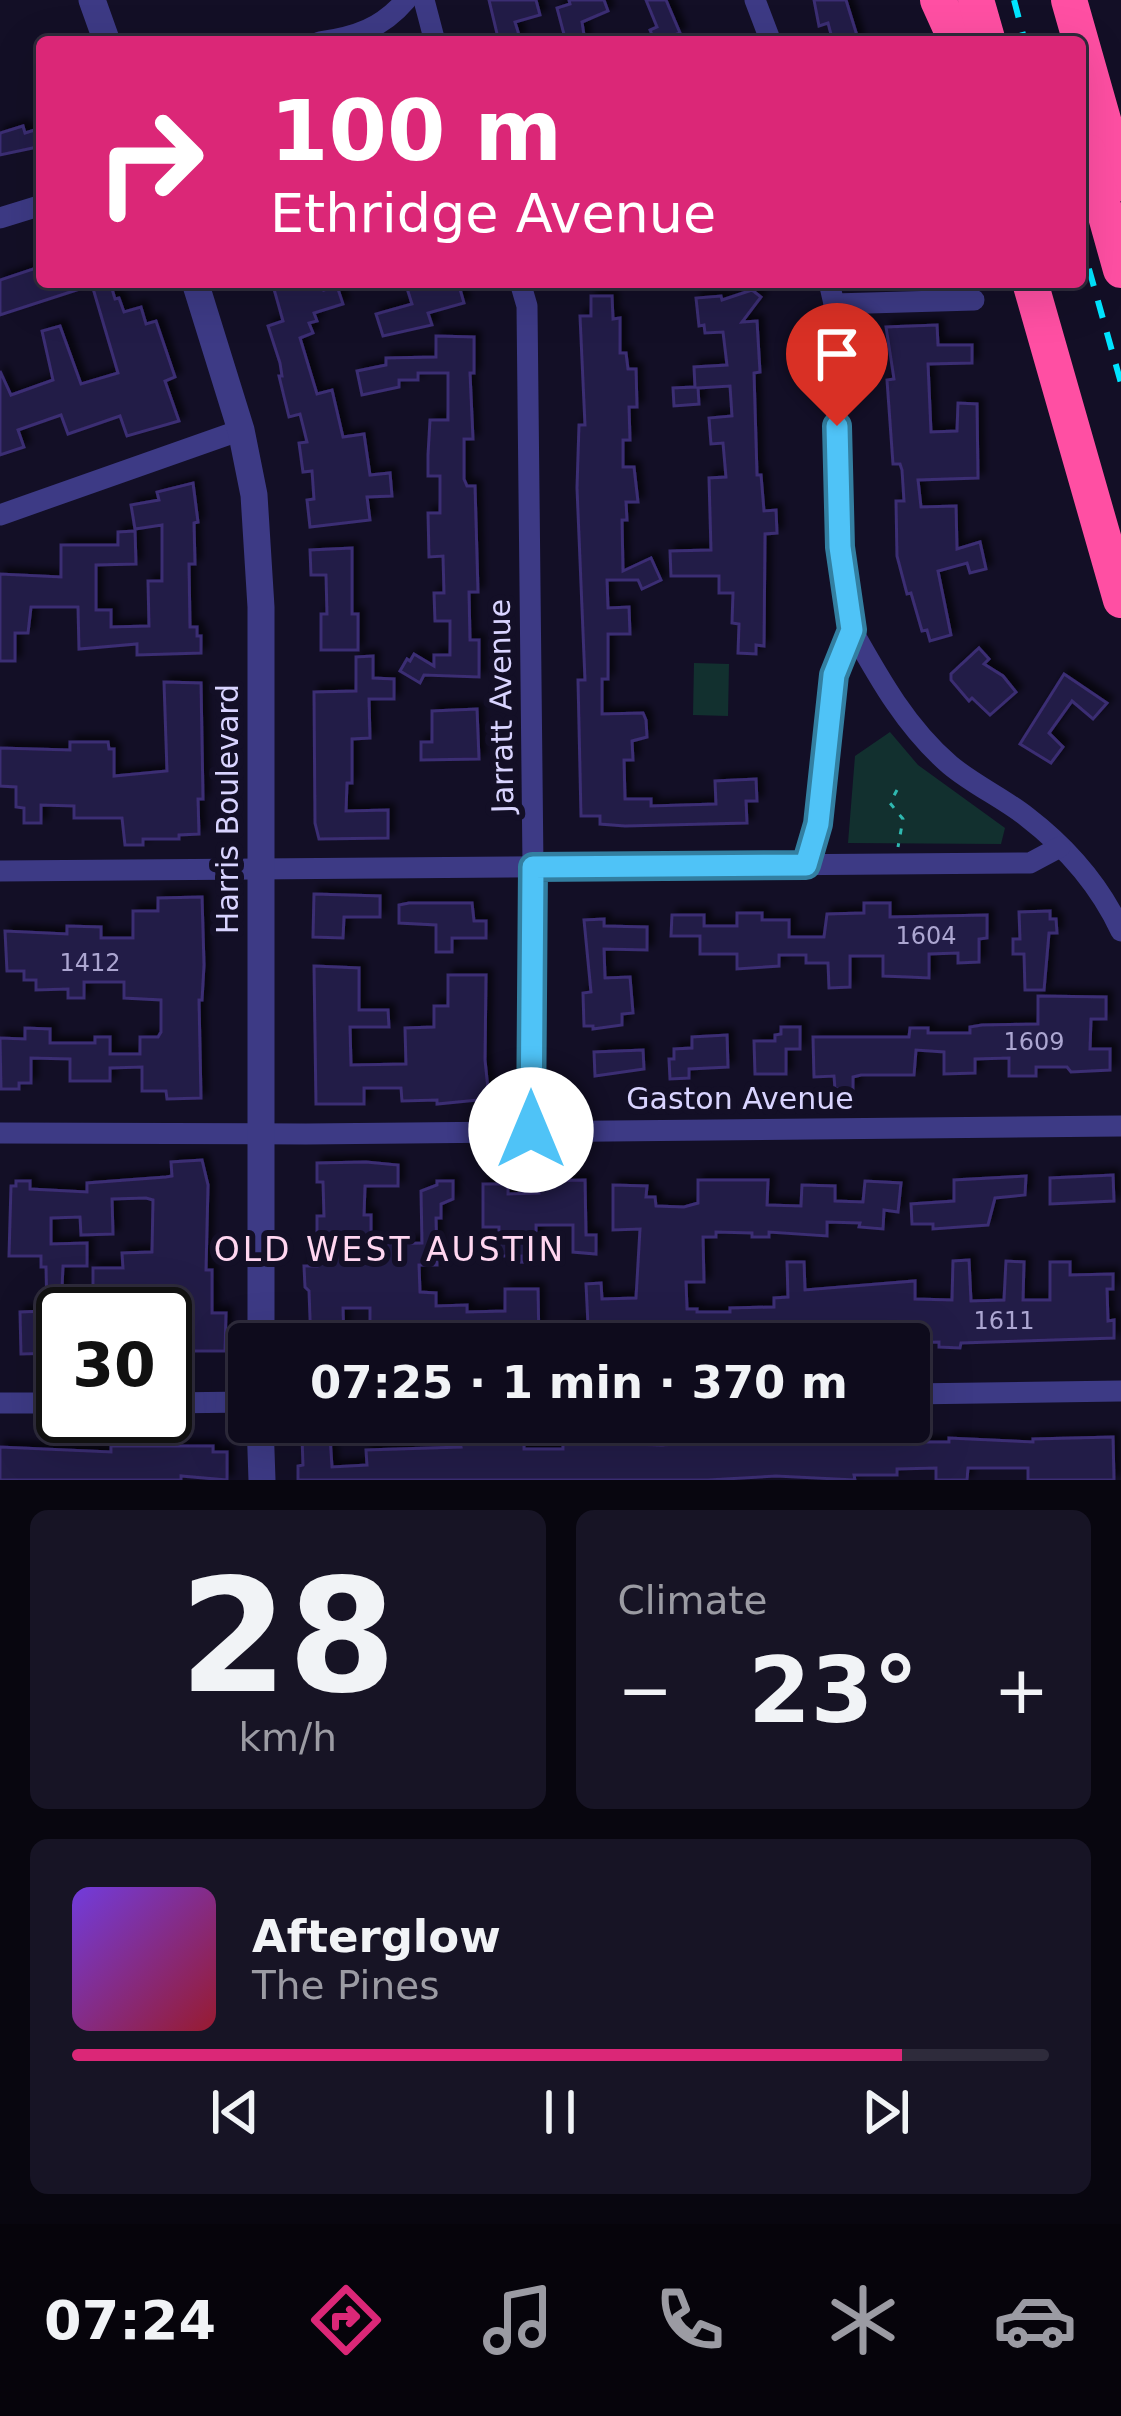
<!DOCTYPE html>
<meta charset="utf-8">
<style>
body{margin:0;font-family:"DejaVu Sans",sans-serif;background:#171425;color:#f1f3f6;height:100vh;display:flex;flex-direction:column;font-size:45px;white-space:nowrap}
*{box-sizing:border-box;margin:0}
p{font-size:39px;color:#9b9ba3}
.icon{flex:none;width:66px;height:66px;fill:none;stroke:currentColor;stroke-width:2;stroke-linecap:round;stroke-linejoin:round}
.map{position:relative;height:1480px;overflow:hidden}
.sheet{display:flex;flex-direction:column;gap:30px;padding:30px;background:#08060f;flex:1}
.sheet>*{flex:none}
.banner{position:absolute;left:36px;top:36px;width:1050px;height:252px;border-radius:12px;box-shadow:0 12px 48px #0002,0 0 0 3px #2e2b3b;background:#db2777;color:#fff;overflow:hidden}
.speed{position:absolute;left:36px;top:1287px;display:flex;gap:24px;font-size:60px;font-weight:700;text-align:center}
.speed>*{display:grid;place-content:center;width:156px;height:156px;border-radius:50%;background:#0e0b1c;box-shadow:0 12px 48px #0002,0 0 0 3px #2e2b3b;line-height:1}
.speed .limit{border:6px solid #111;border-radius:18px;background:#fff;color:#111}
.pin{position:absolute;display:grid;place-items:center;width:102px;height:102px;color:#fff;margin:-123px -51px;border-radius:50% 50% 50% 0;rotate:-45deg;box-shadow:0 0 12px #0007}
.pin .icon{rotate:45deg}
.me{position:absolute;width:132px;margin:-66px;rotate:0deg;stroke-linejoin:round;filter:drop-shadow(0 0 9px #0008)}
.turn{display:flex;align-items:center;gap:42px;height:252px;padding:0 36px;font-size:54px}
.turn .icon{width:156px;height:156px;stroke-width:2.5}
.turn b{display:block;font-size:84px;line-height:102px}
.big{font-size:90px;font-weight:700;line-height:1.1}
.sheet .tile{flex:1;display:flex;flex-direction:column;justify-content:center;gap:18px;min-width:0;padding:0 42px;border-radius:18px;background:#171425}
.sheet .dial{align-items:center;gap:0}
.dial b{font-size:156px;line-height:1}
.song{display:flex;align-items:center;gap:36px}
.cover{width:144px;height:144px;border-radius:18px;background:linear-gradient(135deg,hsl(260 70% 55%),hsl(350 70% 35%))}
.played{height:12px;border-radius:6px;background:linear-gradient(90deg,#db2777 85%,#2e2b3b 85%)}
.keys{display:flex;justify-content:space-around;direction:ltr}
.heat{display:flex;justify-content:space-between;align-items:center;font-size:66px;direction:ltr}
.sheet .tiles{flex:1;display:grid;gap:30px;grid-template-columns:1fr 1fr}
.tile:last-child{grid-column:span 2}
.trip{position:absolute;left:228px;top:1323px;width:702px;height:120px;border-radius:12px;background:#0e0b1c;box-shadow:0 12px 48px #0002,0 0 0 3px #2e2b3b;font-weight:700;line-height:120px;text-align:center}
.dock{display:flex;height:192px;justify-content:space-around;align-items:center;background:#06040b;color:#9b9ba3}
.dock .icon{width:84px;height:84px}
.dock .selected{color:#db2777}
.dock b{font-size:54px;color:#f1f3f6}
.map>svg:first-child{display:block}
</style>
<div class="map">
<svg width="1121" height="1480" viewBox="0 0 1121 1480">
<defs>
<filter id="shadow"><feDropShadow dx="5.5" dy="-5.5" stdDeviation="3" flood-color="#0009"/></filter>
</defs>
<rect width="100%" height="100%" fill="#130f26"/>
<!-- green -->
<g fill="#12302f">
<path d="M694 663 729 664 728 716 693 715Z"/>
<path d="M890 732 918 765 1005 828 1001 844 848 843 855 756Z"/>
</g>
<!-- building -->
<g fill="#241b47" stroke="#3b2d73" stroke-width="3" filter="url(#shadow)">
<path d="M489 0H536L540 15 515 22 520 38 499 42Z"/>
<path d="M569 0H604L608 11 582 22 585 42H566L557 8 570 4Z"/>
<path d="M646 0H666L680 33 655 42 650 30 657 27Z"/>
<path d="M814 0H846L859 42H833L828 23 819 26Z"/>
<path d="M23 126 25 133 38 129 42 146 0 155V133Z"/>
<path d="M42 266V282H110L115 299 119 298 124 312 141 307 146 324 156 321 175 377 165 381 179 421 127 436 120 416 68 434 61 415 18 430 24 447 0 455V371L11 395 53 380 42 331 60 326 81 384 118 373 92 285 0 315V280Z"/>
<path d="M272 282H323L324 290 337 286 343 304 314 313 317 321 309 323 313 333 300 338 317 394 332 390 343 437 364 434 370 475 390 473 392 496 367 497 370 520 310 527 307 500 314 499 312 471 303 472 299 443 307 442 300 414 289 417 279 376H282L280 363 268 326 283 321Z"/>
<path d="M405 282H458L464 303 428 313 432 325 383 336 376 314 412 304Z"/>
<path d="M752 290 761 297 742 322 757 321 760 372 754 373 757 475H761L764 511 776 510 777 533 765 534 764 646 756 645V654L738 653 739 624 732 623 733 593H719V576H671L670 551 711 550 709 478 726 477 723 443 711 444 709 418 732 416 730 386 698 388 699 404 674 406 673 388 695 387 694 367 727 365 723 332 705 333 704 325 699 326 696 298 721 296 722 300Z"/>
<path d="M591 296H612L613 319 620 318V353H626L628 369H636L637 407H629L630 440H623V467H634L638 502H626L627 520H622L623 571 651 558 661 580 642 589 638 580H607L608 608 629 607 630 634H608V679H602V714L643 713 646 720 647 737 632 741 633 760H624L625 799H651V806L716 804 715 781 756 779 757 801H746L747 823 625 826 600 824V816H581L578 680H585L577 488 579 425H585L580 316H591Z"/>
<path d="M937 325 938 345H972V363L928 364 931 432 957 431 958 403 977 404 978 478 918 480 921 507 956 506 957 549 980 542 986 569 970 573 967 563 938 571 951 635 930 641 927 630 922 631 911 593 907 594 897 556 896 501H904L902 470 900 464H893L887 380 894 379 886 327Z"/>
<path d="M436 336 474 337V373H470L473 439H464V479L467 486H475L478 592H469L470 640H479V677L424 675 420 683 400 671 407 659 410 661 414 654 434 666V655H450V621H435L434 593H444L443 556 429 557 428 513H440V476H428V455L430 420H448V373H418V380H399V387L362 395 357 371 386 365V358L436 357Z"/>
<path d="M193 483 198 522 194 523 195 564H189L190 627H197V636H201V653L137 655V644L79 649 78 607H31L28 633H15V661H0V574L61 577V545H118V532L135 531 136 564 96 565V610H111V627L149 626 148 581H162V525L135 529 131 505 159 500 157 492Z"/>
<path d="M352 548V614H358V650H321V614H327L326 575H311L310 550Z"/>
<path d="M979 648 989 659 984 664 1003 676 1016 692 990 715 972 698 969 701 951 680V674Z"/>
<path d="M373 656V678L394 679V699H369L370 738 352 739V783H347L346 811 388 810V838L319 839 315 823 314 692 356 691V657Z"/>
<path d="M1064 674 1107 703 1093 719 1072 701 1049 733 1063 747 1051 763 1020 744Z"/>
<path d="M164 682 201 683 203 799H198L199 834 179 835V839H143V845H125L122 818H74V806L41 805V823H24V808L16 807V787L0 786V748L70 750V742H108L109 749H114V776L167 771Z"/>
<path d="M477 709 479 759 421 760V742H432V711Z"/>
<path d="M314 894 380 896V917H344L343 938 313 937Z"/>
<path d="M202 897 204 965 202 1000H199L201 1098 167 1099 166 1091H142V1067L110 1068V1081H70V1059L31 1058V1083H19V1089H1L0 1038 25 1039V1028L50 1029V1043H95V1037H110V1054H140V1037H158L161 1032V1000L124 998V982H84V998H68V989L36 990V980H24V971H7L5 931 67 934V926L101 927V938H133V911H158V898Z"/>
<path d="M409 903H472L474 921H486V938H452V952H436V925L399 923V905Z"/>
<path d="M864 903H890V917L987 915V938L979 939V962L958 963V953L929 954V978L908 977 883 976V956H850V987L829 988 828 963H806V955H779V966L737 969V954H700V936H671L672 915H704V926H737V913H762V920H789V937H824L827 914 864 913Z"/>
<path d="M1050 911V919H1056L1057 933H1049L1044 990H1025L1024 954H1013V939H1020L1019 912Z"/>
<path d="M604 919V926L647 927V950L604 949 605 978 630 977 633 1013 622 1014V1025L593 1029V1026H584L583 993 591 992 584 920Z"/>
<path d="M314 966 359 968V1010H388L389 1027H350L351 1065 406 1064 405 1028 434 1027V1006H448V975H486L485 1060 489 1099 437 1104V1100L402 1101 401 1088H364V1104H316Z"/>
<path d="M1038 996 1106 997V1019H1091L1090 1049H1110V1070L1071 1072 1067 1067H1036V1076H1009V1058L975 1059V1073L944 1074V1052L916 1050 914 1075H861L853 1077V1089H835L834 1076 814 1077 813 1037H909L910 1028H928V1033H970V1027L982 1025 1038 1024Z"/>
<path d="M781 1027H800V1049H786V1074H755L754 1041H775V1035L781 1034Z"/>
<path d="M727 1035 728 1067 689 1069V1078L670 1079 669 1059H674V1049L692 1048V1037Z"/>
<path d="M643 1050 644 1069 595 1076 594 1052Z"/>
<path d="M202 1160 208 1185 206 1270H212V1313H226L225 1351H179V1314H93V1268H123L122 1253 152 1252 153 1200 146 1198 112 1199 113 1234 81 1235 80 1217 51 1218V1244L87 1243V1266H63L59 1353 21 1354 20 1312 47 1311 46 1267H41V1256H9L11 1186H16V1181H30V1189L87 1192V1183L166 1177 172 1176 171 1162Z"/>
<path d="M366 1162 398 1165V1186H365L364 1215H371V1244L422 1243 421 1191 437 1185V1181H453V1199L441 1204V1218H436L437 1265H419L420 1292 436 1293V1306L467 1305V1312L505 1311V1289H538L539 1344H523V1341L370 1344V1308H343L344 1344H311L309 1291 305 1287 304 1266H317V1216H324L323 1182H317V1163Z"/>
<path d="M1113 1175 1114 1201 1050 1204V1178Z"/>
<path d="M1026 1176 1025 1195 995 1198 988 1225 933 1229V1224H912L911 1204 954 1201V1180Z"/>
<path d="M585 1180 586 1235H596V1254L573 1252V1225H536V1263L521 1262V1256H499V1227H483V1184H508V1194L539 1193 538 1181Z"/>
<path d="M698 1180H768L767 1205 801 1206 802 1185 835 1186V1201L863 1202 865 1181 901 1183 898 1212 884 1210 883 1229 859 1227 860 1223 827 1222V1236L769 1232V1237H752V1233L716 1232V1237H703L704 1282H686L687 1309H697V1312H730V1308L774 1307V1298L788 1297 787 1262H804L805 1290 915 1281V1299L952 1300 953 1261 969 1260 971 1301 1004 1300 1006 1261 1024 1262 1023 1300H1050V1262H1070V1275L1113 1274V1289H1107L1108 1321 1114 1320V1338L961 1343 960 1348 939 1347V1342L885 1343V1330L855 1332V1344H620V1335L591 1336V1343L570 1344 569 1326 588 1325 586 1284 601 1283 602 1299 636 1298 640 1229 613 1230V1185L647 1186 646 1197H655L656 1206 684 1207 698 1203Z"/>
<path d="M330 1436 332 1467 367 1465 366 1450 461 1447 460 1443 524 1444V1449H563V1442L662 1445 725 1440 832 1443V1439L894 1437 921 1442H949V1438L1033 1442V1439L1113 1437 1114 1480H1028V1468H968L967 1480H936V1468L897 1469V1475H854L855 1480 776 1476 708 1480H298V1466L303 1465 302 1437Z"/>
<path d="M111 1446H213V1452H227V1480L181 1476V1480H0V1447L111 1452Z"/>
</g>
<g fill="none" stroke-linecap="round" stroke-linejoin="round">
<!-- path -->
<path stroke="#2fb8b0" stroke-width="3" stroke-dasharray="6 9" stroke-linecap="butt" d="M897 790 890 803 903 819 898 847"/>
<!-- minor -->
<g stroke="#3d3a85" stroke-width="21">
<path d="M424 0 435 42"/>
<path d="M755 0 771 42"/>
<path d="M320 42C356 37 382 28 406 0"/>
<path d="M0 218 42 205"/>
<path d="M520 282 527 306 533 867 531 1130"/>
<path d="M834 304 974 300"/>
<path d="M0 515 241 430"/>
<path d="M852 630C880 680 907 728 950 765 974 785 1003 798 1027 817 1066 847 1100 886 1121 931"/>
<path d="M806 865 818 824 834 675 852 630 840 547 834 304 829 282"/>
<path d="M0 871 1030 863 1060 847"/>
<path d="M0 1133 306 1134 1121 1126"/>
<path d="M909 1394 1121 1391"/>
<path d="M0 1403H63"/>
<path d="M165 1403 249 1402"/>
</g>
<!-- tertiary -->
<g stroke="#3d3a85" stroke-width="27">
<path d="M92 0 107 42"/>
<path d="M195 282 241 430 254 495 261 607V1344"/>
<path d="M260 1422 262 1480"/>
</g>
<!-- motorway -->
<g stroke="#ff4fa3" stroke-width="36">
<path d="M938 0 957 42"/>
<path d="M976 0 988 42"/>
<path d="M1069 0 1121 183"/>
<path d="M1088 152 1121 270"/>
<path d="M1030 282 1121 600"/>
</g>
<!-- rail -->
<g stroke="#00e5ff" stroke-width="6" stroke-dasharray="18 15" stroke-linecap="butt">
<path d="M1014 0 1025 42"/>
<path d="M1080 237 1121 383"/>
</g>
</g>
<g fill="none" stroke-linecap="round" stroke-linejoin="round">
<defs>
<path id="route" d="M531 1130 533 867 806 865 818 824 834 675 852 630 840 547 837 426"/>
</defs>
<!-- route casing -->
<use href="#route" stroke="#337fa1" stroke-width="30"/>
<!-- route -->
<use href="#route" stroke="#4fc3f7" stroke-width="21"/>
</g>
<g text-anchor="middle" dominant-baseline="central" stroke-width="12" stroke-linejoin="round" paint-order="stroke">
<!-- number labels -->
<g font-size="24" fill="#aca6d1">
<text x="926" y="936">1604</text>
<text x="90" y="963">1412</text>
<text x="1034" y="1042">1609</text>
<text x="1004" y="1321">1611</text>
</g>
<!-- street labels -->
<g font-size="30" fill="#d9d4ff" stroke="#130f26">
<text transform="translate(501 706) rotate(-91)">Jarratt Avenue</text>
<text transform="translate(227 809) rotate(-90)">Harris Boulevard</text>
<text x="740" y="1098">Gaston Avenue</text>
</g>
<!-- neighbourhood labels -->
<g font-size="33" letter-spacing="3" fill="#ffd6f0" stroke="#130f26">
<text x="390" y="1249">OLD WEST AUSTIN</text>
</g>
</g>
</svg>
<div class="speed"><div class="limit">30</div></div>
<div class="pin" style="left:837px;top:426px;background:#d93025"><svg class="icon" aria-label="arrive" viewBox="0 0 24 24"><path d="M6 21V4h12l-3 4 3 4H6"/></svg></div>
<svg class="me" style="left:531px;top:1130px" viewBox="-20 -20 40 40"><circle r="19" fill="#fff"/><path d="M0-13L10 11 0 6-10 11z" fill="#4fc3f7"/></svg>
<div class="trip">07:25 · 1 min · 370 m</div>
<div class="banner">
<div class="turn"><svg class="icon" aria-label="right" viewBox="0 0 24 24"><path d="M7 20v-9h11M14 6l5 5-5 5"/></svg><div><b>100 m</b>Ethridge Avenue</div></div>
</div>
</div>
<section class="sheet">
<div class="tiles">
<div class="tile dial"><b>28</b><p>km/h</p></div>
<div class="tile"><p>Climate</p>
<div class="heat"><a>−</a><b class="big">23°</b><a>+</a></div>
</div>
<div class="tile">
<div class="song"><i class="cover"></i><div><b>Afterglow</b><p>The Pines</p></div></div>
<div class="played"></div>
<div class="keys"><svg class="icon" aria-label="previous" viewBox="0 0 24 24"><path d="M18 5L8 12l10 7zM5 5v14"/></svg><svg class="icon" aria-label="pause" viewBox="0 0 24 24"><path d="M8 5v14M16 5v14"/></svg><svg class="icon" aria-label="next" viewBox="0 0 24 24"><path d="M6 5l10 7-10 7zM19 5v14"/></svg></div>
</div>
</div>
</section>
<nav class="dock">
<b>07:24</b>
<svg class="icon selected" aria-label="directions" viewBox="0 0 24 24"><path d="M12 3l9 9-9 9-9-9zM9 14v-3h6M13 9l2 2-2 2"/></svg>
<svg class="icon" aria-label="music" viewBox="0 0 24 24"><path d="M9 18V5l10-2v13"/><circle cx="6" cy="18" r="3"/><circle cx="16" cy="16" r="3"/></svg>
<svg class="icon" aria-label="phone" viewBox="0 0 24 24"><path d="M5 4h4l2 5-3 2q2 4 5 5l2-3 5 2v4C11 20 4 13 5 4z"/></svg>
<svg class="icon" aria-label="climate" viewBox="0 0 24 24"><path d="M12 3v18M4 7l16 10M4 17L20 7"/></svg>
<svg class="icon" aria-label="car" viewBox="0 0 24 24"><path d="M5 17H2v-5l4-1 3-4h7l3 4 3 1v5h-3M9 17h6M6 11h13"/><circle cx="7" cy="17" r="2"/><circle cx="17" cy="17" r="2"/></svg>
</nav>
